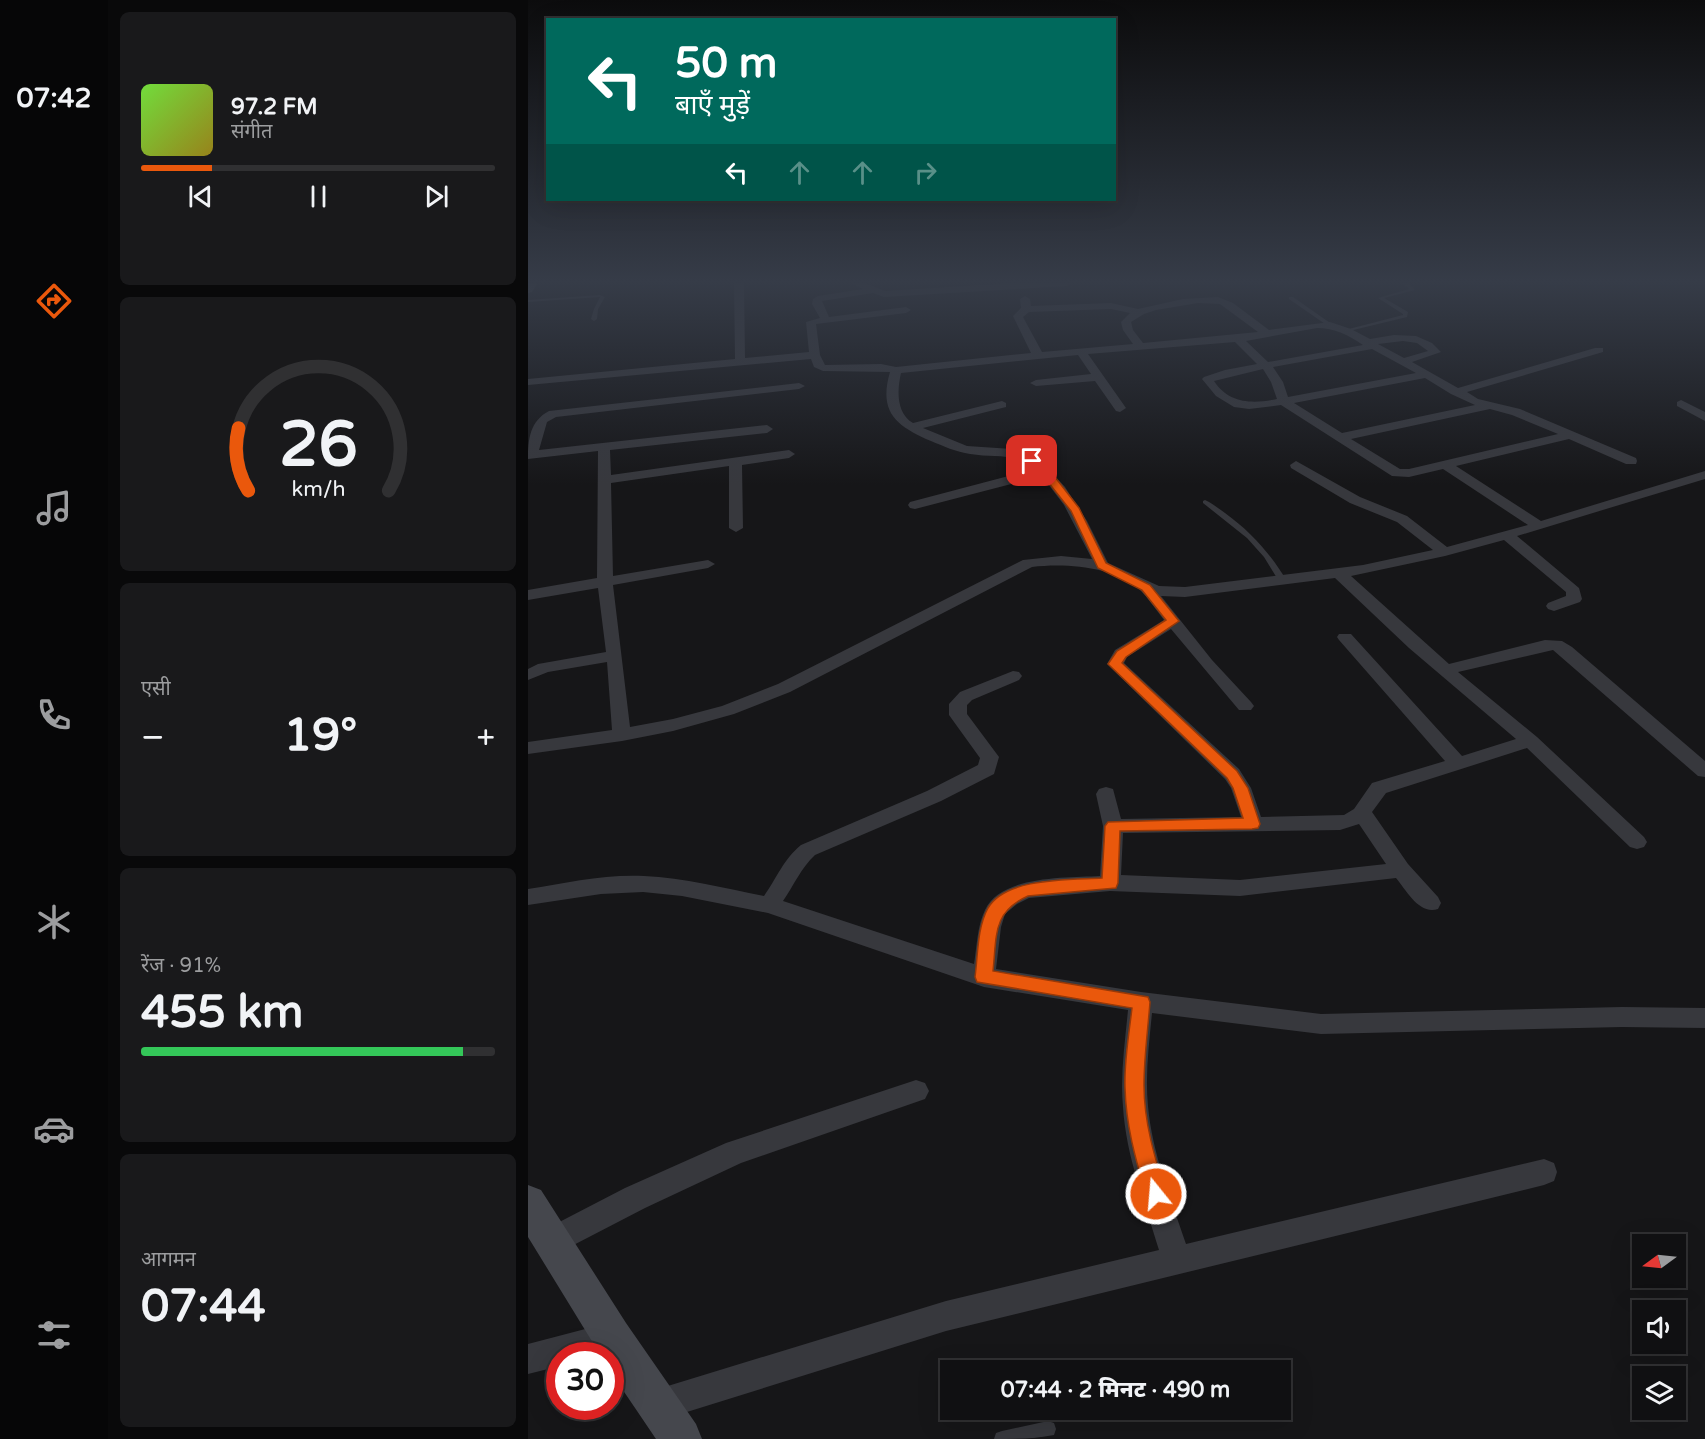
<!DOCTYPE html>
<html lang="hi">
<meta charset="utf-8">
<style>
body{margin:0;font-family:"Varela Round","Noto Sans Devanagari",sans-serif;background:#19191b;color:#f1f3f6;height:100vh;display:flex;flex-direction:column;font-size:22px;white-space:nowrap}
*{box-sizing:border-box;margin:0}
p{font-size:20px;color:#9c9d9f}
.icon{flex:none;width:33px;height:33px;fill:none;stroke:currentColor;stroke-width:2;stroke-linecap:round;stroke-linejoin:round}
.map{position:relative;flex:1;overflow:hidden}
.sheet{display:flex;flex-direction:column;gap:12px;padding:12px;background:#09090a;width:420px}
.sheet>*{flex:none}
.hud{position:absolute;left:18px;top:18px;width:570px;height:183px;border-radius:0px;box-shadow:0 6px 24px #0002,0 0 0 2px #303032;background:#00695c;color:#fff;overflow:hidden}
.needle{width:39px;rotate:255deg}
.tools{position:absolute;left:1104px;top:1234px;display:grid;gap:12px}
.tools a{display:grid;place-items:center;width:54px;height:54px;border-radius:0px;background:#101012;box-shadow:0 6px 24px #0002,0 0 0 2px #303032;font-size:30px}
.speed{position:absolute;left:18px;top:1342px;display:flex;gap:12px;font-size:30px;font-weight:700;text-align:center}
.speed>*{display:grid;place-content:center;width:78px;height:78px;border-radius:50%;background:#101012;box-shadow:0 6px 24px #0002,0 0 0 2px #303032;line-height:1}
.speed .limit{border:9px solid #d22;background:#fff;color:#111}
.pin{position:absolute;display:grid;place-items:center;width:51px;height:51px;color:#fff;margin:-26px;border-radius:12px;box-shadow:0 3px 9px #0006}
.me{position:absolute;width:66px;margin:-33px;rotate:343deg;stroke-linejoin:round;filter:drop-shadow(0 0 4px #0008)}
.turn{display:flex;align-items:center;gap:21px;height:126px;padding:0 30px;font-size:27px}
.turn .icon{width:78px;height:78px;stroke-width:2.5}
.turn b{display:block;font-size:42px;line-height:51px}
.lanes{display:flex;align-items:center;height:57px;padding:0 30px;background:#0003;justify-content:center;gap:30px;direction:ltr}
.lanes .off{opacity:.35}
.big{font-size:45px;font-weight:800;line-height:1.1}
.sheet .tile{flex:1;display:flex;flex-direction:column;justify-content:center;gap:9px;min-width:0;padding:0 21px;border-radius:9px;background:#19191b}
.sheet .dial{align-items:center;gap:0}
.dial svg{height:156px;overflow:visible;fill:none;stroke:#303032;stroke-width:7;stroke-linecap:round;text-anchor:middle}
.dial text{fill:#f1f3f6;stroke:none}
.song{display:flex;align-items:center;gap:18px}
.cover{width:72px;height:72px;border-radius:9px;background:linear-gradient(135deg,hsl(100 70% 55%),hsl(50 70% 35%))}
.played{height:6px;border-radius:3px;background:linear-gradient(90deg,#ea580c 20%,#303032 20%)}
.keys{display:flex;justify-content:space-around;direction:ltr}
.heat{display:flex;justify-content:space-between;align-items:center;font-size:33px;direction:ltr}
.charge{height:9px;border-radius:4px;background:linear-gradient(90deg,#34c759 91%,#303032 0)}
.trip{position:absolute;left:412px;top:1360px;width:351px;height:60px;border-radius:0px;background:#101012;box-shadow:0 6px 24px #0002,0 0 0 2px #303032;font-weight:800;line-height:60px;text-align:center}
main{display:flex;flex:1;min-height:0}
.menu{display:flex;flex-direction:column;width:108px;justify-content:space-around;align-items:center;background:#060607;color:#9c9d9f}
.menu .icon{width:42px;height:42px}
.menu .active{color:#ea580c}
.menu b{font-size:27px;color:#f1f3f6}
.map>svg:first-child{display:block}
</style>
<main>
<nav class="menu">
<b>07:42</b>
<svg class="icon active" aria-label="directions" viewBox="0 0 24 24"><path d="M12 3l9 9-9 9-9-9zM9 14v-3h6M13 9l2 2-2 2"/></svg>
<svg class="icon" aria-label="music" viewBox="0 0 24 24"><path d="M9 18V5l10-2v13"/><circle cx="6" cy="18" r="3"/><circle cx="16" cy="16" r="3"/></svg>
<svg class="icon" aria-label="phone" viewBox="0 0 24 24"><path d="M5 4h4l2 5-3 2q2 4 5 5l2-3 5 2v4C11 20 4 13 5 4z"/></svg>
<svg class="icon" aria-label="climate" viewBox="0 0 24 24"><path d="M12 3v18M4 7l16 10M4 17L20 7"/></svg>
<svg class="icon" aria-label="car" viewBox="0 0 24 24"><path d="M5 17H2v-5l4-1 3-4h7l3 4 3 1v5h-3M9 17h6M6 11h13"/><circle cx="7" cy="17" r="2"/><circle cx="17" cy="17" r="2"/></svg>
<svg class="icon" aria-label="filters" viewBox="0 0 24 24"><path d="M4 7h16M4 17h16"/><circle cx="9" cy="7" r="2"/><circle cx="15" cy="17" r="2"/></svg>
</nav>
<section class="sheet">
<div class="tile">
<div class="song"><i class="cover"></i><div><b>97.2 FM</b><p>संगीत</p></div></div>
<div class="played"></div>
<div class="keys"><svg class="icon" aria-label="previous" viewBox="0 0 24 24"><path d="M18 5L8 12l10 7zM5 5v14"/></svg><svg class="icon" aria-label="pause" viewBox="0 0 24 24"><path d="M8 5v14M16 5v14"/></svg><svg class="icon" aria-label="next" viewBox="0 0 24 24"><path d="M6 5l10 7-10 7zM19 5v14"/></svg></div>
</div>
<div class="tile dial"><svg viewBox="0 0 100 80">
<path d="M14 69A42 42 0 1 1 86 69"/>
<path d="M14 69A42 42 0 0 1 9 37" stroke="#ea580c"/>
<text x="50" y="56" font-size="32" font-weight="700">26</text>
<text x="50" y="72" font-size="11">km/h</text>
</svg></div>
<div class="tile"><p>एसी</p>
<div class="heat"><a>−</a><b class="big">19°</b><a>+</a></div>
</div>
<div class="tile"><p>रेंज · 91%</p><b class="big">455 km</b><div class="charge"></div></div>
<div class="tile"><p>आगमन</p><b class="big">07:44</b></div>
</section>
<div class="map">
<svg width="1177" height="1439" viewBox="0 0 1177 1439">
<rect width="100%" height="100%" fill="#161618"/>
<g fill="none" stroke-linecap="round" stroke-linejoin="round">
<!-- lane -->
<g fill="#37383d" fill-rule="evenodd">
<path d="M874 283H880L887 290 856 298 880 312 879 317 817 332V330L875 315V314L850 298 881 289Z"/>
<path d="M72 295 77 297 70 309 69 319 66 321 63 319 66 309 72 297 0 302V300Z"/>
<path d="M761 297H765L805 325 800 326 761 299Z"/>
<path d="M677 500C684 503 691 509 697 513 723 532 742 553 759 581L758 583H752L736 557 719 538 675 503V501Z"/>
<path d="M520 1421 526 1423 528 1429 526 1435C507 1439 485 1439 466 1439L468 1433 474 1431Z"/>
</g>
<!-- street -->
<g fill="#37383d" fill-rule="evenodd">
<path d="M206 283H216L217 358 281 352 278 322 292 318 284 304 285 299 290 296 335 289 323 283H337L357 291 484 283H543L539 286 356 297 345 293 294 301 301 317 378 307 383 310 378 313 288 324 292 355 297 365 353 364 368 367 503 353 485 316 493 308 492 299 497 296 502 299 503 306 583 303 610 309 655 299 690 297 705 303 741 330 802 322 823 329 842 339 866 335 888 336 904 343 913 352 884 362 930 388 1067 348H1075V352L939 392 950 399 992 409 1108 458 1109 461 1108 464H1098L1041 439 928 466 1013 521 1177 471V479L989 536 1051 588 1054 599 1052 602 1026 611 1020 609 1018 606 1020 603 1038 596V592L976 540 917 556 823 576 921 664 1017 640 1034 641 1044 647 1177 761V777L1170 776 1025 650 930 672 1009 737 1116 837 1119 842 1116 847 1109 849 1102 847 999 748 858 793 844 812 880 864 910 897 913 903 910 909C891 915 879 891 868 878L712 896 582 891 501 898 489 904 477 914 473 927 468 969 613 992 793 1014 1094 1007 1177 1008V1028L1094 1027 793 1034 624 1013C621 1044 617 1075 620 1106 624 1153 643 1199 658 1244L1016 1159 1026 1163 1029 1172 1026 1181 1016 1185 418 1331 130 1421 119 1416 114 1405 119 1394 130 1389 418 1301 631 1250C617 1203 598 1156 595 1107 592 1075 597 1042 600 1010L456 987 240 913 154 896 115 892 73 894 0 905V889C38 883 77 874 116 876 156 878 196 888 236 896 250 876 255 860 273 845L399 791 450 765 452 758 421 715V704L432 692 485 671 491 672 494 676 491 680 444 700 439 705V714L471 757 466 774 413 801 287 855C273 868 266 885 255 901L446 964C449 946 449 927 457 910 473 875 539 878 572 876L575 826 568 794 571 789 578 787 585 789 593 819 713 817 703 788 697 779 579 664 587 650 636 620C628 610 621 599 612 590 586 566 537 563 504 567L262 692 206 714 145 731 94 741 0 754V742L84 730 79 662 20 672 0 680V669L10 664 78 652 70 588 0 600V590L69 578 70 451 0 459C0 439 2 421 21 411L271 383 277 386 271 389 28 417 19 422 11 450 239 425 245 429 239 433 82 450 83 475 261 450 267 454 261 458 214 465 215 528 208 532 201 528V466L83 483 85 576 180 560 187 564 180 568 85 585 102 727 145 719 194 706 250 684 495 560 533 556 564 559 536 505 514 476 387 509 382 508 380 505 382 502 507 469C487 452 466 458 442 454 428 452 415 446 403 441 369 426 350 413 362 372L295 371 286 367 283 359 0 385V379L207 359ZM670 303 692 304 730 332 615 343 605 330 603 322 616 314 628 310ZM583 309 602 313 593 322 595 330 605 344 514 352 495 317 501 312ZM789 328C806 328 821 335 835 345L740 362 718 341ZM875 341 889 343 900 351 876 358 850 344ZM707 342 729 364 697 370 676 377 674 379 688 396 706 407 721 409 753 405 864 476 881 477 915 469 1000 525 919 547 879 516 832 497 768 461 762 465 763 468 822 503 869 522 905 550 835 565 657 587 631 586 580 563 559 521 537 487 514 462 503 454 484 449 439 446 395 428 478 407V403L474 401 385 423C368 413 369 390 373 373L550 355 563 374 508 380 502 383 508 386 567 381 588 411 592 412 598 408 560 354ZM844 349 888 373 760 397 755 382 745 367ZM735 369 743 382 749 399C725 404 701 404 686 381ZM897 378 923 394 947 405 814 433 766 403ZM962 409 984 415 1030 434 881 469H872L823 439ZM807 578 881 648 988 739 934 756 823 634H811L809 637 811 640 917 761 844 783 826 809 816 815 733 817 723 788 711 769 596 663 599 657 643 629 711 710H723L726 706 723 702 684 660 633 596 657 597ZM831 824 858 864 712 880 593 875 595 833 812 830Z"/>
<path d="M1153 400 1177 412V421L1149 406V402Z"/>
<path d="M388 1080 397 1083 401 1091 397 1099 213 1163 117 1208 34 1251 24 1255 14 1251 10 1241 14 1231 97 1188 198 1143Z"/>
<path d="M84 1322 95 1326 99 1337 95 1348 69 1356H32V1366L0 1374V1344Z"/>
</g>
<!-- secondary -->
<g fill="#45474d" fill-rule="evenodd">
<path d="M0 283 9 284 4 292 0 293Z"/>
<path d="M0 1185 13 1190 98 1323 168 1424 174 1439H128L82 1371V1356H73L0 1237Z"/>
</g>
</g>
<!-- sky -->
<linearGradient id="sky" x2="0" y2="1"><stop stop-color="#0c0c0d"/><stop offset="0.58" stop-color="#363c48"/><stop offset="1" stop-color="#363c48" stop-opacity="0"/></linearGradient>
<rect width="1177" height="485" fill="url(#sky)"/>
<!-- route -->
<path fill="#ea580c" stroke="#983908" stroke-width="1.5" d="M501 459H507L520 468 551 508 578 563 622 585 651 621 598 657 594 663 709 771 720 788 732 824 730 828 724 829 592 831 590 883 588 888 500 896C464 912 469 936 465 971L620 997 622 1002C620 1029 616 1058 616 1085 616 1123 627 1158 638 1194L635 1201 628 1204 621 1201 618 1194C607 1158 598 1125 597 1088 596 1061 601 1034 604 1008L449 982 447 977C450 955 449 928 460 908 478 877 543 880 574 878L577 826 580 822 715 818 705 788 699 778 580 664 589 651 638 620 614 590 570 568 543 511 513 473 501 463Z"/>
</svg>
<div class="tools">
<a><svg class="needle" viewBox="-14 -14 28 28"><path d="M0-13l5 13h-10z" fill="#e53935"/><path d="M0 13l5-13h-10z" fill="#9c9d9f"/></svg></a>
<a><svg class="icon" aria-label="sound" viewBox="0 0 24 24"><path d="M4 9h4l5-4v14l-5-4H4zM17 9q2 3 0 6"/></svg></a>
<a><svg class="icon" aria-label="layers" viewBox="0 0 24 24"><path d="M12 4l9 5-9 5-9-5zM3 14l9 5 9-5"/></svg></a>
</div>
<div class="speed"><div class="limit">30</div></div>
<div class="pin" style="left:504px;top:461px;background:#d93025"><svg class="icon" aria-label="arrive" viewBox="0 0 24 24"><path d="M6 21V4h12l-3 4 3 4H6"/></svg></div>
<svg class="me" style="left:628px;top:1194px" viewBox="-20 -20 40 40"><circle r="17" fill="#ea580c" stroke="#fff" stroke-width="3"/><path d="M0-11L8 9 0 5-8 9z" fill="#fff"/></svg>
<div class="trip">07:44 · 2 मिनट · 490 m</div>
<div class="hud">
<div class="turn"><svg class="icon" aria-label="left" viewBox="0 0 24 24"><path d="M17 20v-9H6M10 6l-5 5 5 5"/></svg><div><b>50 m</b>बाएँ मुड़ें</div></div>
<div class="lanes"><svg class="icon" aria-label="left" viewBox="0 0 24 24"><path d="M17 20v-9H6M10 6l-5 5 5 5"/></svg><svg class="icon off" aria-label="ahead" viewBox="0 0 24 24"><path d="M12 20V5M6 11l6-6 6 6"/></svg><svg class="icon off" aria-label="ahead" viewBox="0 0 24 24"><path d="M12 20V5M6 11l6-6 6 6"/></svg><svg class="icon off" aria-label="right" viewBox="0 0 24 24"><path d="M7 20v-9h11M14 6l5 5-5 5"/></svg></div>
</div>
</div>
</main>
